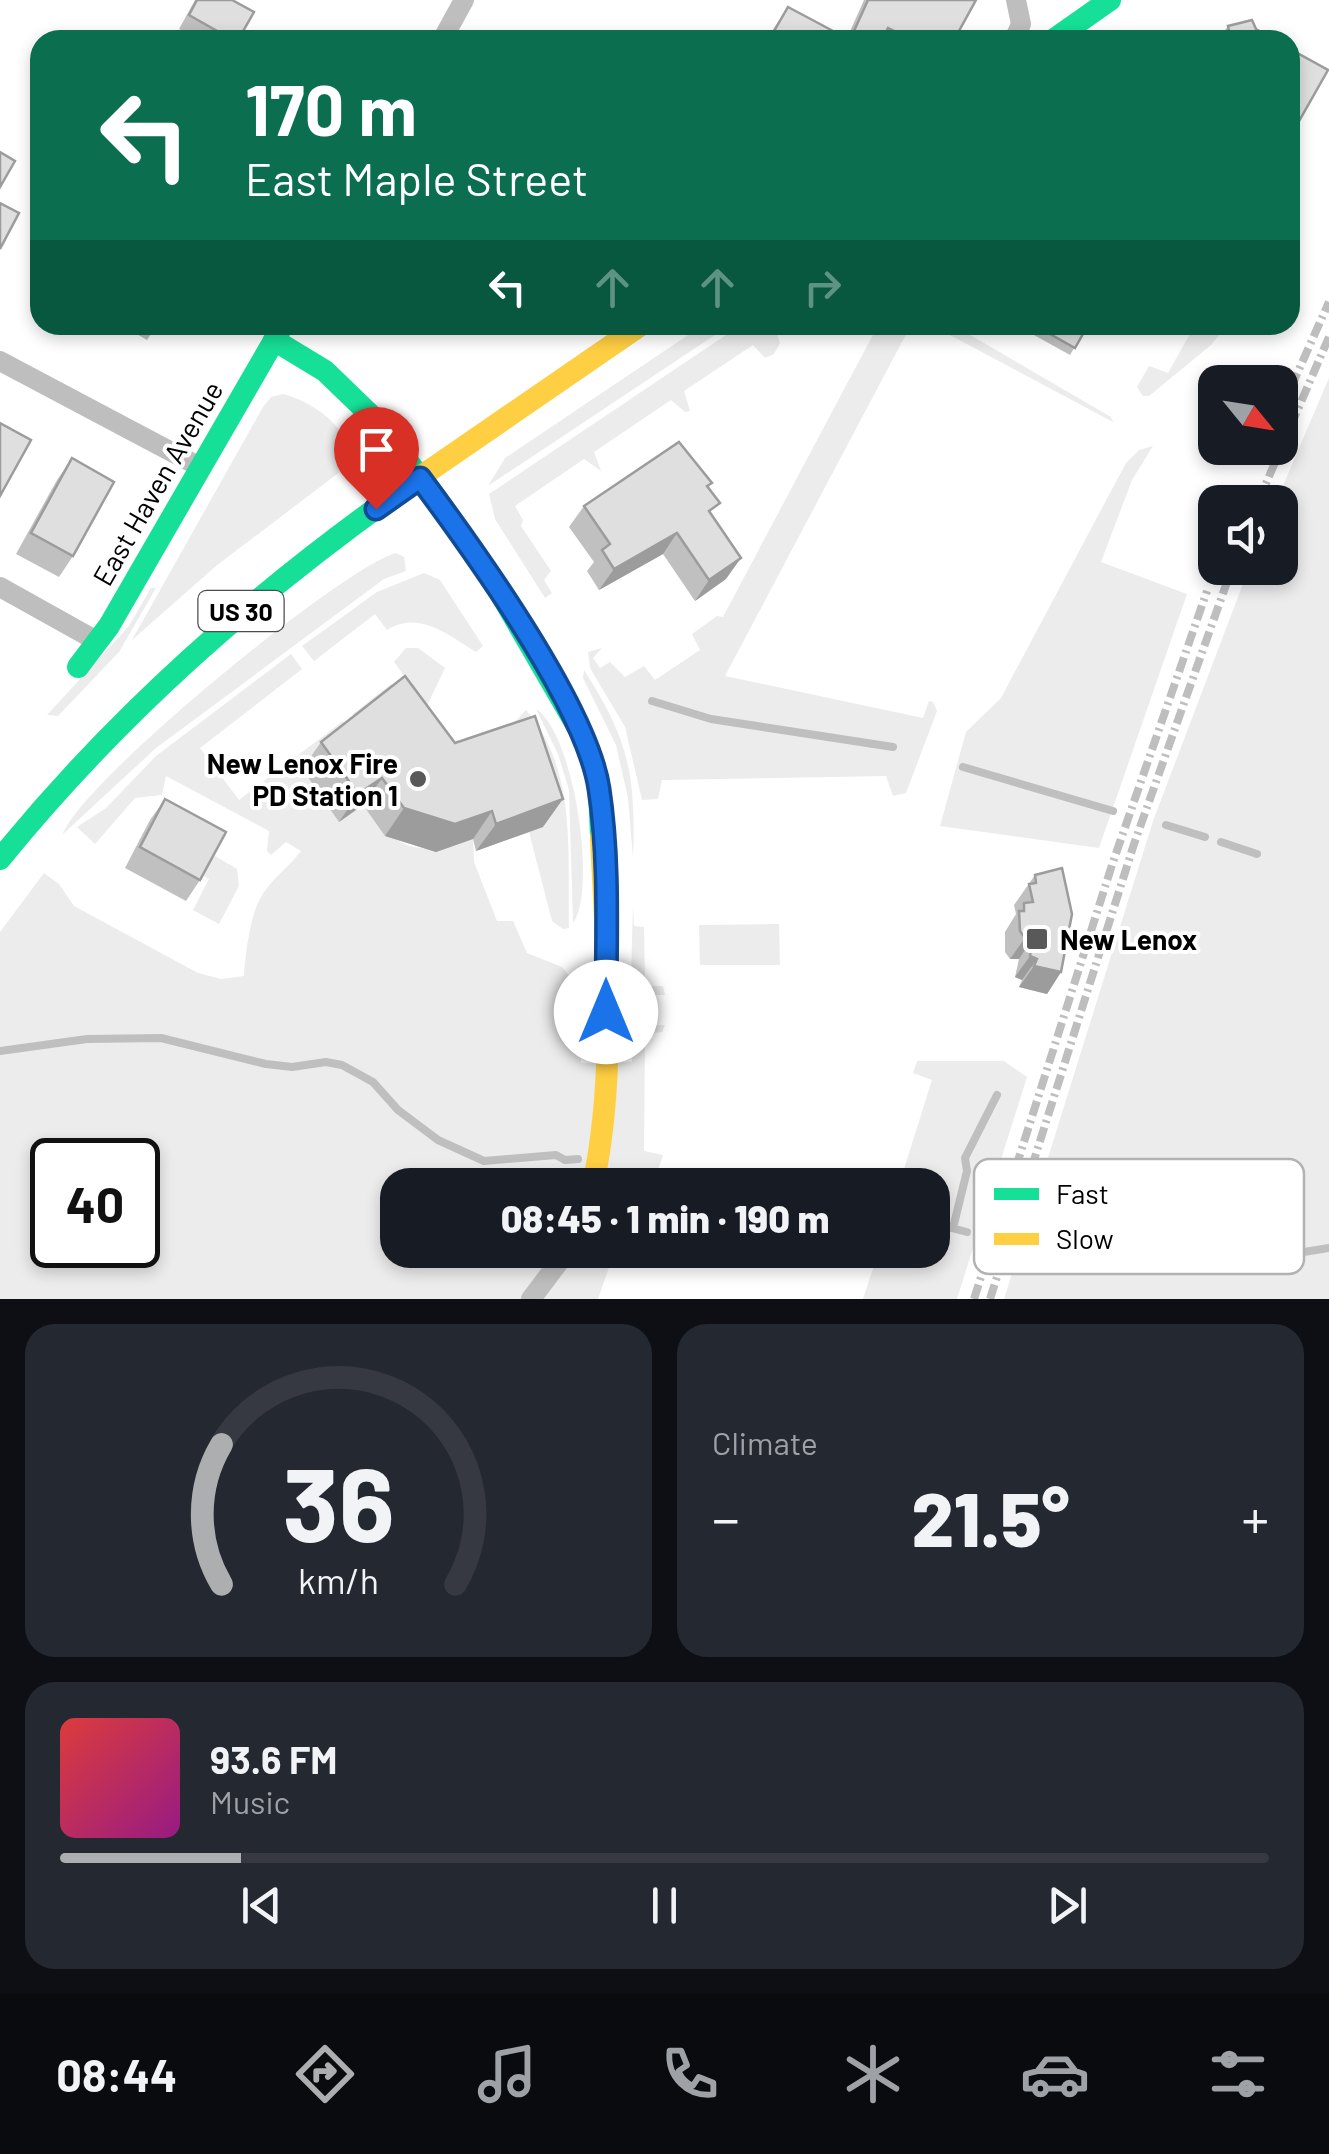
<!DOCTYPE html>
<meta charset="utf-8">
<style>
body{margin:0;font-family:Barlow,sans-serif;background:#242831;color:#f1f3f6;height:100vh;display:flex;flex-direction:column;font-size:38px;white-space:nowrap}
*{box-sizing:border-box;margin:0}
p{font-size:32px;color:#9ea1a6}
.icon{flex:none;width:55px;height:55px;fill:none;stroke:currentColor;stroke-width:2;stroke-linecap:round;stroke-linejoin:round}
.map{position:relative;height:1299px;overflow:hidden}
.side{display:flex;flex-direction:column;gap:25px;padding:25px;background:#0d0f14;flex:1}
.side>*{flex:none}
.banner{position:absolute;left:30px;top:30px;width:1270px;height:305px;border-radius:30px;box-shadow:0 5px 15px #0003;background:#0b6e4f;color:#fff;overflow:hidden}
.needle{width:65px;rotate:120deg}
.buttons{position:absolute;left:1198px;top:365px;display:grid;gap:20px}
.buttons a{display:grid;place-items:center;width:100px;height:100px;border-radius:20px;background:#171b24;box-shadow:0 5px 15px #0003;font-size:50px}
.speed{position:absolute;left:30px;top:1138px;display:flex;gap:20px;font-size:50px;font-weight:700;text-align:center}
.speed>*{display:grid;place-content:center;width:130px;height:130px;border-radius:50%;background:#171b24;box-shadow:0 5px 15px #0003;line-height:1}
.speed .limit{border:5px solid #111;border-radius:15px;background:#fff;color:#111}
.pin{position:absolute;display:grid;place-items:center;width:85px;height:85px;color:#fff;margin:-102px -42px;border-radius:50% 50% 50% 0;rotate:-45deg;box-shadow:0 0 10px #0007}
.pin .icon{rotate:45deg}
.me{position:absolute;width:110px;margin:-55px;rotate:0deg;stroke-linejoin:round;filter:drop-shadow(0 0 8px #0008)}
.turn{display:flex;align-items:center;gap:35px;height:210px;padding:0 50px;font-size:45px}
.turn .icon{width:130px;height:130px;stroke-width:2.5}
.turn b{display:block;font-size:70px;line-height:85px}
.lanes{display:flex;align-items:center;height:95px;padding:0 50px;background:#0003;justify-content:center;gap:50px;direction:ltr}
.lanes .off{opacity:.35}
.big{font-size:75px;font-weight:800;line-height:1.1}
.side .tile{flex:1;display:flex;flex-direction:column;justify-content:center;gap:15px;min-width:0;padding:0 35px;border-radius:30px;background:#242831}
.side .dial{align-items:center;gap:0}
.dial svg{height:260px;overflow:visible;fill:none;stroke:#363941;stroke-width:7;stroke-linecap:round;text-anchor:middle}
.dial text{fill:#f1f3f6;stroke:none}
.song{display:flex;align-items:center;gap:30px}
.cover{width:120px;height:120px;border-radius:15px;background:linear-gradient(135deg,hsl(0 70% 55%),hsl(310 70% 35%))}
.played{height:10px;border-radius:5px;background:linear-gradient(90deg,#adaeaf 15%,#363941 15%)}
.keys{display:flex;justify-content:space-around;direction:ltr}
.heat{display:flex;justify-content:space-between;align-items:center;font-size:55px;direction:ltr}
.side .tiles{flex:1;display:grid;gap:25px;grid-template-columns:1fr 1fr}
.tile:last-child{grid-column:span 2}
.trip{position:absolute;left:380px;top:1168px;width:570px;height:100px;border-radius:30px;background:#171b24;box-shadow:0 5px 15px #0003;font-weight:800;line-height:100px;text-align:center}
.tab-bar{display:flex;height:160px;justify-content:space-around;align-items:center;background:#090b0e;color:#9ea1a6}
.tab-bar .icon{width:70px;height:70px}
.tab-bar .selected{color:#adaeaf}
.tab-bar b{font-size:45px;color:#f1f3f6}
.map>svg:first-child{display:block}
</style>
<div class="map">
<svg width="1329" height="1299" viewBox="0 0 1329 1299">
<rect width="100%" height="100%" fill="#fff"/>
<!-- green -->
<g fill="#ececec" fill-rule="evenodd">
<path d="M703 325H730L488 486 505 458Z"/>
<path d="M741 325H774L780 343 774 354 765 358 753 345 684 391 690 411 685 412 671 400 594 452 601 471 584 459 515 506 523 520 521 526 551 571 544 580 552 593 545 598 495 519 489 494Z"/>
<path d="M872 325H911L725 676 923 718 929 701 933 702 937 711 906 793 893 796 886 776 662 780 658 799 642 800 625 727 590 668 588 652 602 648 593 658 600 668 610 662 625 677 644 666 655 680 700 650 692 634 717 616 723 617 875 331Z"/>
<path d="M931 325H953L1111 417 1113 422Z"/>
<path d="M1195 325H1227L1211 345 1149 396H1143L1137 387 1149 366 1168 373Z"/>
<path d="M1329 378V1299H1004L1153 821 1249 568H1280V502H1276Z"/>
<path d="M283 394C312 401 362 434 345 468L216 566 132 640 263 407 271 397Z"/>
<path d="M1153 446 1132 480 1101 562 1187 594 1099 848 940 826 966 732 1001 698 1126 463 1139 450Z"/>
<path d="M396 553 404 557 406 571 384 579 156 748 63 834C80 783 343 567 396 553Z"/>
<path d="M424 573 440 580 483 646 476 652C448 635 419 610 387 630L375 614 314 661 302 646 377 592Z"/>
<path d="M151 588H156L119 652 58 716 47 715 129 626Z"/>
<path d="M406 648H418L445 668 421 718 359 724 353 714 391 684 399 695 411 685 394 662Z"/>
<path d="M291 654 302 669 200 748 239 800 343 721 351 731 302 770 339 821 363 805C396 851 420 857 473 839L474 862 497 921H513L527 953 562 967 581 990V1063L632 1062C633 1037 638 1025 665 1025L662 1032 645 1034 644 1151 663 1155 653 1185H398V1250H615L598 1299H0V932L44 873 59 884 74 906 198 973 221 979 244 976C245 957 250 916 260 899 269 881 289 867 301 851L286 842 271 855 267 851 269 831 166 776 162 795 135 798 95 844 77 827 106 808 156 756ZM52 1160H138V1245H52Z"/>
<path d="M584 670C629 740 636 775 633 858L628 798 616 745 583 678Z"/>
<path d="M536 709C575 734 597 892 573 923L569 790 558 754Z"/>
<path d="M526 710C578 770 567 854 569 928L563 929 552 921 529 832 543 827 513 724Z"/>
<path d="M180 835 237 869 239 886 219 924 193 910 209 879 200 874Z"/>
<path d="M633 906 634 926 644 927 645 986H663L665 995H645L631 977Z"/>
<path d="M779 924 780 965H700L699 925Z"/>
<path d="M917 1061H1004L1027 1077 957 1299H863L879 1250H932V1185H899L932 1080 913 1073Z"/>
</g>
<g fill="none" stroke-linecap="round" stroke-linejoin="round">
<!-- stream -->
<g stroke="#bfbfbf" stroke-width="8">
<path d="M652 701 711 719 893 747"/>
<path d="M963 767 1113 811"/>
<path d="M1166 825 1205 837"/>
<path d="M1221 842 1257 854"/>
<path d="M0 1051 87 1039 161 1038 266 1064 292 1067 326 1062 342 1065 373 1082 398 1110 438 1140 484 1161 556 1155 565 1160 578 1159"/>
<path d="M932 1223 967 1232"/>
<path d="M953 1228 967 1171 965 1158 997 1095"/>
<path d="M1039 1254 1063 1255"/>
<path d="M1103 1261 1216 1266 1329 1248"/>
</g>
<!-- street -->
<g stroke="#bebebe" stroke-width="20">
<path d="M442 40 464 0"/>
<path d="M1014 40 1021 24 1016 0"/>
<path d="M0 361 200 467"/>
<path d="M0 587 95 640"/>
<path d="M531 1299 568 1250"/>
</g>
<!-- fast -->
<g stroke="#16e098" stroke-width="22">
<path d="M1053 40 1110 0"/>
<path d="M274 340 325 371 385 429 493 581 585 740 599 788 601 837"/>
<path d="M78 667 109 626 283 325"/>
<path d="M0 859C118 714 254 594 407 486"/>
</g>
<!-- slow -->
<g stroke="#ffcf43" stroke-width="22">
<path d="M407 486 641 325"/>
<path d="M593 1185C617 1073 606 950 601 837"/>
</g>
<!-- rail -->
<g stroke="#bebebe" stroke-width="8" stroke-dasharray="15 5 2.5 5" stroke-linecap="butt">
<path d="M1280 412 1329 302"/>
<path d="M1258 502 1329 337"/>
<path d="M974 1299 1112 865 1207 591"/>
<path d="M990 1299 1134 844 1232 568"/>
</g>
</g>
<!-- wall -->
<g fill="#c0c0c0">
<path d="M195 0H232L238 40H198L179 29Z"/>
<path d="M864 0H976L954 40H766L788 7 847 38Z"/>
<path d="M1228 26 1256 29 1274 40H1224L1223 33Z"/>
<path d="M121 325H157L147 340Z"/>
<path d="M1016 325H1088L1070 355Z"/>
<path d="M72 458 73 556 59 577 16 554 57 480Z"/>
<path d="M712 483 708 487 711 515 726 579 695 601 663 554 599 590 587 571 594 562 569 527 584 506Z"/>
<path d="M321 742 455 743 543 827 476 851 473 839 436 852 385 836 363 805 339 822 302 769Z"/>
<path d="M165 799 200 880 186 901 125 868 150 820Z"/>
<path d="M1035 875 1061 972 1047 994 1019 987 1022 980 1015 977 1019 959H1010L1005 952V932L1016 914 1014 905Z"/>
</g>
<!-- shaded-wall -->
<g fill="#9c9c9c">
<path d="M677 533 663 554 599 590 614 569Z"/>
<path d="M741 558 726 579 695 601 709 580Z"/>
<path d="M382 778 363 805 339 822 358 794Z"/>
<path d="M563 799 543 827 476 851 496 824Z"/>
<path d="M404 808 492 811 473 839 436 852 385 836Z"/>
<path d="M1025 938H1033L1019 959H1010Z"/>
<path d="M1030 956 1037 959 1022 980 1015 977Z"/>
<path d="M1034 966 1061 972 1047 994 1019 987Z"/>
</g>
<!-- building -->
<g fill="#dfdfdf" stroke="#9c9c9c" stroke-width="2.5">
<path d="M197 0H232L254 12 238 40H233L189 15Z"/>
<path d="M868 0H976L954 40H912L888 28 882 40H871L854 31Z"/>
<path d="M788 7 850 40H769Z"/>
<path d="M1252 20 1256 29 1274 40H1227L1230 36 1228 26Z"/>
<path d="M1290 49 1328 70 1290 137Z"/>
<path d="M0 152 15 161 0 187Z"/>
<path d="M0 203 19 213 0 249Z"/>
<path d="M1034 325H1088L1075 348Z"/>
<path d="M0 423 31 440 0 496Z"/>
<path d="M679 442 712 483 707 486 720 503 709 511 741 558 709 580 677 533 614 569 602 550 610 544 584 506Z"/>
<path d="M72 458 114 482 73 556 31 533Z"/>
<path d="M405 676 455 743 535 716 563 799 496 824 492 811 455 824 404 808 382 778 358 794 321 742Z"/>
<path d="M165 799 226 832 200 880 140 847Z"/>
<path d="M1062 868 1072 914 1061 972 1034 966 1037 959 1030 956 1033 938H1025L1020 931 1019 911H1024V903L1033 902 1029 884 1036 883 1035 875Z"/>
</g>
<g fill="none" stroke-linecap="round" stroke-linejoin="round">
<defs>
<path id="route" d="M376 509 420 478C472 548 587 706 599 789 610 861 606 939 606 1012"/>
</defs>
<!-- route casing -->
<use href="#route" stroke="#114b97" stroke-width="25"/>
<!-- route -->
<use href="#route" stroke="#1a73e8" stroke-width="18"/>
</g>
<!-- markers -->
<g fill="#595959" stroke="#fff" stroke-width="4">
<circle cx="418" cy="779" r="10"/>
<rect x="1025" y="927" width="24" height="24" rx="5"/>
</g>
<g text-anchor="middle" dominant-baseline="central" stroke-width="8" stroke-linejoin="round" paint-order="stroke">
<!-- shield labels -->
<rect fill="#fff" stroke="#4c4c4c" stroke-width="2.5" x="198.5" y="591" width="85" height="40" rx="8"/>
<g font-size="25" font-weight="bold" fill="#000">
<text x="241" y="611">US 30</text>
</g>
<!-- street labels -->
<g font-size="28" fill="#000" stroke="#fff">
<text transform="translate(157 483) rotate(-60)">East Haven Avenue</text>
</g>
<!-- poi labels -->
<g font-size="28" font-weight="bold" fill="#000" stroke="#fff" text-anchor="end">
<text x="398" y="763">New Lenox Fire<tspan x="398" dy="32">PD Station 1</tspan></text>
<text x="1060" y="939" text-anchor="start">New Lenox</text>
</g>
</g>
<!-- legend -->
<rect x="974" y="1159" width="330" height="115" rx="15" fill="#fff" stroke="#b2b2b2" stroke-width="2.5"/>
<rect x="994" y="1188" width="45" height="12" fill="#16e098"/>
<rect x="994" y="1233" width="45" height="12" fill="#ffcf43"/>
<g font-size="28" fill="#000">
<text x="1056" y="1204">Fast</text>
<text x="1056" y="1249">Slow</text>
</g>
</svg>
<div class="buttons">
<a><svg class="needle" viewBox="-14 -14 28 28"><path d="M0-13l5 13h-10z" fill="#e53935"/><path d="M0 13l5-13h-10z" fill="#9ea1a6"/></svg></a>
<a><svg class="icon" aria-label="sound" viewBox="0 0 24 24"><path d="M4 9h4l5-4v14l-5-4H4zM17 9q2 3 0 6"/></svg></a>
</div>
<div class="speed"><div class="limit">40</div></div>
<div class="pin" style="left:376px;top:509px;background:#d93025"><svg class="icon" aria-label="arrive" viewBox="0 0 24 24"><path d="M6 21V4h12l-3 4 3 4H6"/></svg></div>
<svg class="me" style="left:606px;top:1012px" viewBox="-20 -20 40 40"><circle r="19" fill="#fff"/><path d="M0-13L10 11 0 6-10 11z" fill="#1a73e8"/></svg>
<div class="trip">08:45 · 1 min · 190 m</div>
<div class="banner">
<div class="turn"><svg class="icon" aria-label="left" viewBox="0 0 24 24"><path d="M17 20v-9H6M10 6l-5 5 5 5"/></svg><div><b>170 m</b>East Maple Street</div></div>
<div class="lanes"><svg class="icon" aria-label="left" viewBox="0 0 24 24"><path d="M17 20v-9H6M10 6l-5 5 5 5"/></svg><svg class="icon off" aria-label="ahead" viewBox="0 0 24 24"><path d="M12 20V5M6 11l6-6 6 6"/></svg><svg class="icon off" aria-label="ahead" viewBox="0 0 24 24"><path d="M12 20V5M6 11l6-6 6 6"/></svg><svg class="icon off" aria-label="right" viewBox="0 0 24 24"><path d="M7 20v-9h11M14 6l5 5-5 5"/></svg></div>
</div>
</div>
<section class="side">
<div class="tiles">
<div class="tile dial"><svg viewBox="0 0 100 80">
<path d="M14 69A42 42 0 1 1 86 69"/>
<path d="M14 69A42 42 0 0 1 14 26" stroke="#adaeaf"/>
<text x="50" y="56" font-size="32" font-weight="700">36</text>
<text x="50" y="72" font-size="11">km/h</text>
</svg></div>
<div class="tile"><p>Climate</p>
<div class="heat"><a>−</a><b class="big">21.5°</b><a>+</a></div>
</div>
<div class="tile">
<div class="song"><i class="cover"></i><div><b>93.6 FM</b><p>Music</p></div></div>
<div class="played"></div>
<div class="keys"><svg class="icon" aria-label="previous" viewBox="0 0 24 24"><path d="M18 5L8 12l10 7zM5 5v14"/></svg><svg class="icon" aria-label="pause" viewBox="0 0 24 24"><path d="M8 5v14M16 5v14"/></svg><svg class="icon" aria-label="next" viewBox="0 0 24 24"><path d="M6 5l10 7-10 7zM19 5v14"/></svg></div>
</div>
</div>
</section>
<nav class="tab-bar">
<b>08:44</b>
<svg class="icon selected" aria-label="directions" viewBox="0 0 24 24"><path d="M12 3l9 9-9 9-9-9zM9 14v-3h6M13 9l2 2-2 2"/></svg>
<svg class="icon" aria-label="music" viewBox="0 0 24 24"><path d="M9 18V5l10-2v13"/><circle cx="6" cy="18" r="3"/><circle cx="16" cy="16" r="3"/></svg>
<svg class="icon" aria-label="phone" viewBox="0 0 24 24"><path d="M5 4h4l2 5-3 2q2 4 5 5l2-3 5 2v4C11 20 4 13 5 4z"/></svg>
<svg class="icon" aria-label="climate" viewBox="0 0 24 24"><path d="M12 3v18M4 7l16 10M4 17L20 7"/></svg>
<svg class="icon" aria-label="car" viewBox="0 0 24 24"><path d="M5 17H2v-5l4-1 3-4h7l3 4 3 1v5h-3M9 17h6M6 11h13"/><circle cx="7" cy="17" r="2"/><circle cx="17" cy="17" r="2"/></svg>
<svg class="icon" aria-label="filters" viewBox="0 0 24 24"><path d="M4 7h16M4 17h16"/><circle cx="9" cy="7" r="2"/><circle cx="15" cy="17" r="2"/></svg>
</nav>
